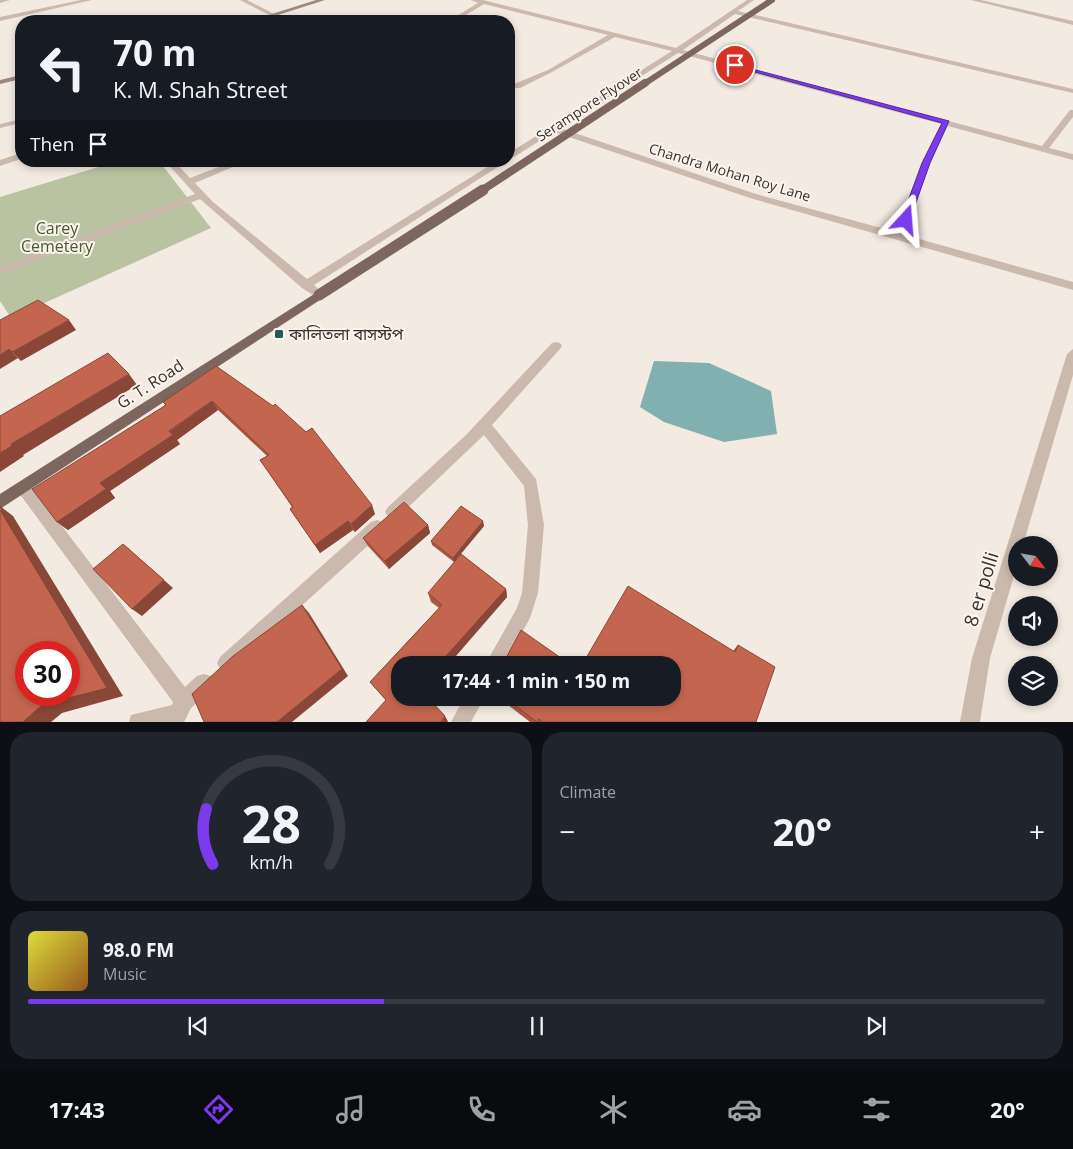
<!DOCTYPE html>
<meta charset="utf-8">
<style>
body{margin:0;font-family:"Open Sans","Noto Sans Bengali",sans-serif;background:#20242c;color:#f1f3f6;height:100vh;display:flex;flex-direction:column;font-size:19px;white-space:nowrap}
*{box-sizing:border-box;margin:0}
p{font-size:16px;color:#9ea1a6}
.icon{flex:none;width:28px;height:28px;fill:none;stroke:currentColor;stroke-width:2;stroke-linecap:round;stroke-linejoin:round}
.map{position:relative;height:722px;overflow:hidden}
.drawer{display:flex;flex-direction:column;gap:10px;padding:10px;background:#0d0f14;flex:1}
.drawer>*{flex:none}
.top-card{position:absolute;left:15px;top:15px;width:500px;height:152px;border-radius:20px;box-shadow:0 2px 8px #0003;background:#171b24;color:#f1f3f6;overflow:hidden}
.needle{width:32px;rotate:121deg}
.buttons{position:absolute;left:1008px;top:536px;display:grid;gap:10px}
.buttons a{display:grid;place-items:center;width:50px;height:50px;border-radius:50%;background:#171b24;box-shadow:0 2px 8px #0003;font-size:25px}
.speed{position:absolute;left:15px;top:641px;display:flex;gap:10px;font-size:25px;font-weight:700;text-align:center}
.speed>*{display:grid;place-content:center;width:65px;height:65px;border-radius:50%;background:#171b24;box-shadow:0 2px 8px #0003;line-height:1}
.speed .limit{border:8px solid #d22;background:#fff;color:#111}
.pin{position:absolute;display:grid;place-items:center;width:42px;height:42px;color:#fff;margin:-21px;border:2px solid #fff;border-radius:50%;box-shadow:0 1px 5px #0007}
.me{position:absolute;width:55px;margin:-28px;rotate:19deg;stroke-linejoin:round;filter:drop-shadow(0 0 4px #0008)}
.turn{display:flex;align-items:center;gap:18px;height:105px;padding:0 15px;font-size:22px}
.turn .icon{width:65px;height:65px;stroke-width:2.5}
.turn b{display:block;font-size:35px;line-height:42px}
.then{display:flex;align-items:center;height:48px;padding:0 15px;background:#0003;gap:10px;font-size:19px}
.big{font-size:38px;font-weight:700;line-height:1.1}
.drawer .card{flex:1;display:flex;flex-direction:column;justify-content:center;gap:8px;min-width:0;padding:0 18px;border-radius:20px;background:#20242c}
.drawer .dial{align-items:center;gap:0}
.dial svg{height:130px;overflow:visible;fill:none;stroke:#363941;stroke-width:7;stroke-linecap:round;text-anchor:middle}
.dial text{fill:#f1f3f6;stroke:none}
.song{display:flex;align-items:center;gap:15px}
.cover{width:60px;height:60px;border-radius:8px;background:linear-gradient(135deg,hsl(60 70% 55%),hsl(30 70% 35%))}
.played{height:5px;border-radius:2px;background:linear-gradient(90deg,#7c3aed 35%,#363941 35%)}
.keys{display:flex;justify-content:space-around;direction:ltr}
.heat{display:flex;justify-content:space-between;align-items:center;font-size:28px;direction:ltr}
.drawer .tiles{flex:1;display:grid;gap:10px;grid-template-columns:1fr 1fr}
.card:last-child{grid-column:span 2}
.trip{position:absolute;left:391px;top:656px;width:290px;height:50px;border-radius:20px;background:#171b24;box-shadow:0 2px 8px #0003;font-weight:700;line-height:50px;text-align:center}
.tabs{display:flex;height:80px;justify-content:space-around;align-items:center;background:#090b0e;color:#9ea1a6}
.tabs .icon{width:35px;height:35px}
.tabs .on{color:#7c3aed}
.tabs b{font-size:22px;color:#f1f3f6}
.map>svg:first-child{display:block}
</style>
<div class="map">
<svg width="1073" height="722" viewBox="0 0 1073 722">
<rect width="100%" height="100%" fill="#f3eae1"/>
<!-- green -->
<path fill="#b9c3a1" d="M118 161H159L211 228 11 318 0 301V197Z"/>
<!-- water -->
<path fill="#80b0b0" d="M654 361 709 363 771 391 777 434 724 442 664 422 640 407Z"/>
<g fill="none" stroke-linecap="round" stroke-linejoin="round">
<!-- street -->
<g fill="#ccb9ad" fill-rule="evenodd">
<path d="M0 0H10L0 3Z"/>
<path d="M81 0H92L0 21V17Z"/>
<path d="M240 0H247L276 15 271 16Z"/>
<path d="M471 0H483L676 48 747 0H754L738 11 1073 89V93L735 14 683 50 1042 146 1070 110H1073V117L1049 148 1073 154V160L948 126 930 163 905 235 1073 282V290L750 198 554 132 509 160V153L672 51 615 37 552 72 520 88H514V84L548 70 608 35 484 4 456 21H449L478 3ZM678 53 941 124 922 163 896 232 756 194 560 128Z"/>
<path d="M971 0H981L1073 21V25Z"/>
<path d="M21 119V123L0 128V124Z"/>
<path d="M21 153V159L0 166V160Z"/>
<path d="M165 161H174L190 178 234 161H247L195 183 213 202 307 279 497 161H507L314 285 325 295 319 299 302 288 200 199 0 275V268L195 194Z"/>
<path d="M556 342 560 343 562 346 560 349 492 425 536 479 544 525 538 593 530 618 504 665H485L517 608 522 593 528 525 524 486 484 435 398 517 393 519 388 517 385 512 388 507 467 434 552 343Z"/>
<path d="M1073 349V375L1023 545H1016V569L990 658 980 722H960L972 658 1067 354Z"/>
<path d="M24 481 29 483 185 687 197 676 204 674 211 676 213 683 211 690 191 708 184 722H129L131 715 172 705 173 702 19 493 17 488 19 483Z"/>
<path d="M377 520 383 522 385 527 383 532 232 669 226 672 220 669 217 663 220 657 371 522Z"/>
<path d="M464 698H484L471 722H451Z"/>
</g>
<!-- secondary -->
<g fill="#9f897e" fill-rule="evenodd">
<path d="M316 0H325L259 21H250Z"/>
<path d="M21 75V79L0 84V80Z"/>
</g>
<!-- primary -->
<path fill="#7c665d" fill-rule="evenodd" d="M319 291 323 292 325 295 323 298 0 509V494Z"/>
<!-- primary-bridge-far2 -->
<path stroke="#7c665d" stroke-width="6" d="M644 84 772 0"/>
<!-- primary-bridge-far1 -->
<path stroke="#7c665d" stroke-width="8" d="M481 191 645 83"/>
<!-- primary-bridge -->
<path stroke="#7c665d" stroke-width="11" d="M319 295 483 190"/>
</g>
<!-- wall -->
<g fill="#a95844">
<path d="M216 366 375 514 355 532 353 530 320 553 290 509 292 507 260 460 267 456 218 410 177 440 180 444 110 491 115 498 68 530 57 522 165 405 163 402Z"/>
<path d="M428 525 430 533 389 569 368 546 363 538Z"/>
<path d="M484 526 454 562 432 545 431 541Z"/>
<path d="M506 589 507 597 448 665H400L448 721 386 700 370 682 439 608 431 602 428 593Z"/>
<path d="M738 645 756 722H530L499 698H672L733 651Z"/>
</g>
<!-- shaded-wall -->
<g fill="#894737">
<path d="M69 320 76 330 21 361 12 352Z"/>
<path d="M9 349 18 358 0 369V355Z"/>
<path d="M129 374 137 385 23 455 24 456 0 472V453L11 444Z"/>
<path d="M212 401 218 410 177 440 180 444 110 491 115 498 68 530 57 522 100 483Z"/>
<path d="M372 505 375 514 355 532 351 524Z"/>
<path d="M0 506 13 516 123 696 62 713 51 722H23Z"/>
<path d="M348 521 353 530 320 553 315 545Z"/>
<path d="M483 521 484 526 454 562 453 558Z"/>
<path d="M428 525 430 533 389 569 385 561Z"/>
<path d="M123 544 173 588 142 616 132 609Z"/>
<path d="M506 589 507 597 448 665H438Z"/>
<path d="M302 605 309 613 348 676 292 722H277Z"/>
<path d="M445 716 448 722H441Z"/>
</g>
<!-- building -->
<g fill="#c4664f" stroke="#894737" fill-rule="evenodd">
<path d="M38 300 69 320 12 352 9 349 0 355V320Z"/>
<path d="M108 353 129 374 11 444 12 446 0 453V416Z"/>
<path d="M216 366 273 406 275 404 306 432 312 428 372 505 351 524 348 521 315 545 290 509 293 507 260 460 269 455 212 401 169 431 173 435 100 483 106 489 57 522 32 489 166 405 163 402Z"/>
<path d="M404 502 428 525 385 561 363 538Z"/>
<path d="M461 506 483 521 453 558 431 541Z"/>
<path d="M0 510 107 688 42 705 23 722H0ZM26 652H69V695H26Z"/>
<path d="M123 544 164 580 132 609 93 569Z"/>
<path d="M461 554 506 589 438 665H400V698H428L445 716 441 722H366L386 700 370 682 442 605 428 593Z"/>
<path d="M628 586 735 652 738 645 775 667 756 722H543L539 719 537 722 505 698H672V665H582Z"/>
<path d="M302 605 342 669 277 722H204L192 694 233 656Z"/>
<path d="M521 630 571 665H495L498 661 505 660Z"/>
</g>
<!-- route -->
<path fill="#7c3aed" stroke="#51269a" d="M733 64 949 121 930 163 909 222 901 220 922 163 942 123 733 66Z"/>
<!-- markers -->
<rect fill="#215a5b" stroke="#faf4ee" stroke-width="2" x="274" y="329" width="10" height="10" rx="2.5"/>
<g text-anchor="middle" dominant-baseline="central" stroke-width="4" stroke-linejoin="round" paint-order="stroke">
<!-- far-street labels -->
<g font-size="14" fill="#3a2f2b" stroke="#faf4ee">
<text transform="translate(589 104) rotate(-33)">Serampore Flyover</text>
<text transform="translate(730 172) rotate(17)">Chandra Mohan Roy Lane</text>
</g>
<!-- park labels -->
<g font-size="16" fill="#4b582f" stroke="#faf4ee">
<text x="57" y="228">Carey<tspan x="57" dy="18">Cemetery</tspan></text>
</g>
<!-- poi labels -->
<g font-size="16" fill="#3a2f2b" stroke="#faf4ee" text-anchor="start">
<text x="289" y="334">কালিতলা বাসস্টপ</text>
</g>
<!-- street labels -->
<g font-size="16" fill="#3a2f2b" stroke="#faf4ee">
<text transform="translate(150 384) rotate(-33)">G. T. Road</text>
</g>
<!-- near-street labels -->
<g font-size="19" fill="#3a2f2b" stroke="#faf4ee">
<text transform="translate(981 589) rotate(-73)">8 er polli</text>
</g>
</g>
</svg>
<div class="buttons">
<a><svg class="needle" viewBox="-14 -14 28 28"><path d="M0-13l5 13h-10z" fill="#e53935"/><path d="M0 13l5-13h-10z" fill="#9ea1a6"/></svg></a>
<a><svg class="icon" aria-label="sound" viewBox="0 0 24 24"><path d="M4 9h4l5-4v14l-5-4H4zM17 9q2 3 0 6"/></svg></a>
<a><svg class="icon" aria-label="layers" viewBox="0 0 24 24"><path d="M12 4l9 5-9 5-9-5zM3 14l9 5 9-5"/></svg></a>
</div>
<div class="speed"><div class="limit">30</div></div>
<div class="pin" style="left:735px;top:65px;background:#d93025"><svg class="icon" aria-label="arrive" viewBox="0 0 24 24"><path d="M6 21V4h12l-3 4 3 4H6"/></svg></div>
<svg class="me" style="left:906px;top:220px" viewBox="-20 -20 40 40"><path d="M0-17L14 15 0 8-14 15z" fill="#7c3aed" stroke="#fff" stroke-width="4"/></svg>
<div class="trip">17:44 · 1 min · 150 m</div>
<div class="top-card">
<div class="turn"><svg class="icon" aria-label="left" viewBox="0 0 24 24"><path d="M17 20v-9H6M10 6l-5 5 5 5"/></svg><div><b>70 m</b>K. M. Shah Street</div></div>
<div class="then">Then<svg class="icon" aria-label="arrive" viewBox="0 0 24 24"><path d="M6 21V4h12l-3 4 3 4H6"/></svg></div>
</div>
</div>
<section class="drawer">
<div class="tiles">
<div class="card dial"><svg viewBox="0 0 100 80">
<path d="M14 69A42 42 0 1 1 86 69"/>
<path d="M14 69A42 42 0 0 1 10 35" stroke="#7c3aed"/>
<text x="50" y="56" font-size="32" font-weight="700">28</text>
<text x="50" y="72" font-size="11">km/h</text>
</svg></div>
<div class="card"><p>Climate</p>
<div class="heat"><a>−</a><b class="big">20°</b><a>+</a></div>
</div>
<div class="card">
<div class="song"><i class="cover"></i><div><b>98.0 FM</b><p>Music</p></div></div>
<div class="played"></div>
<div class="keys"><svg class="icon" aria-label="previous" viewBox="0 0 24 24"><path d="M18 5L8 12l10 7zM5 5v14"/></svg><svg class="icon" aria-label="pause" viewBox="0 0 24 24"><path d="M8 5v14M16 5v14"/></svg><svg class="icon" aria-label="next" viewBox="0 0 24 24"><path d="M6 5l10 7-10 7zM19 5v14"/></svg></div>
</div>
</div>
</section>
<nav class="tabs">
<b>17:43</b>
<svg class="icon on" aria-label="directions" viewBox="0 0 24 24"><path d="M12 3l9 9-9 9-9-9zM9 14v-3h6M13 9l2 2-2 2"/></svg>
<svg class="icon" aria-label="music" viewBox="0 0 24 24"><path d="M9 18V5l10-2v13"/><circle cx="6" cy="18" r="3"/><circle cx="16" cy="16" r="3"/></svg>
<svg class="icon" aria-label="phone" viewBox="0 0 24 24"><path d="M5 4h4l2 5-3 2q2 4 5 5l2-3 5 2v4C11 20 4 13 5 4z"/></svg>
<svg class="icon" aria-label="climate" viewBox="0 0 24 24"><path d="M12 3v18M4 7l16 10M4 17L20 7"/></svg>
<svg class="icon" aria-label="car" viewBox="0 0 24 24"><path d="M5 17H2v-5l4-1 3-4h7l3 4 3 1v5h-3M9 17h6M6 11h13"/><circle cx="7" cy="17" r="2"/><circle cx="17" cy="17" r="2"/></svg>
<svg class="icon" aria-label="filters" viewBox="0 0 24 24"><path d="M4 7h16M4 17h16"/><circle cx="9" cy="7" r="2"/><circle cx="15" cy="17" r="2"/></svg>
<b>20°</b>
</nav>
